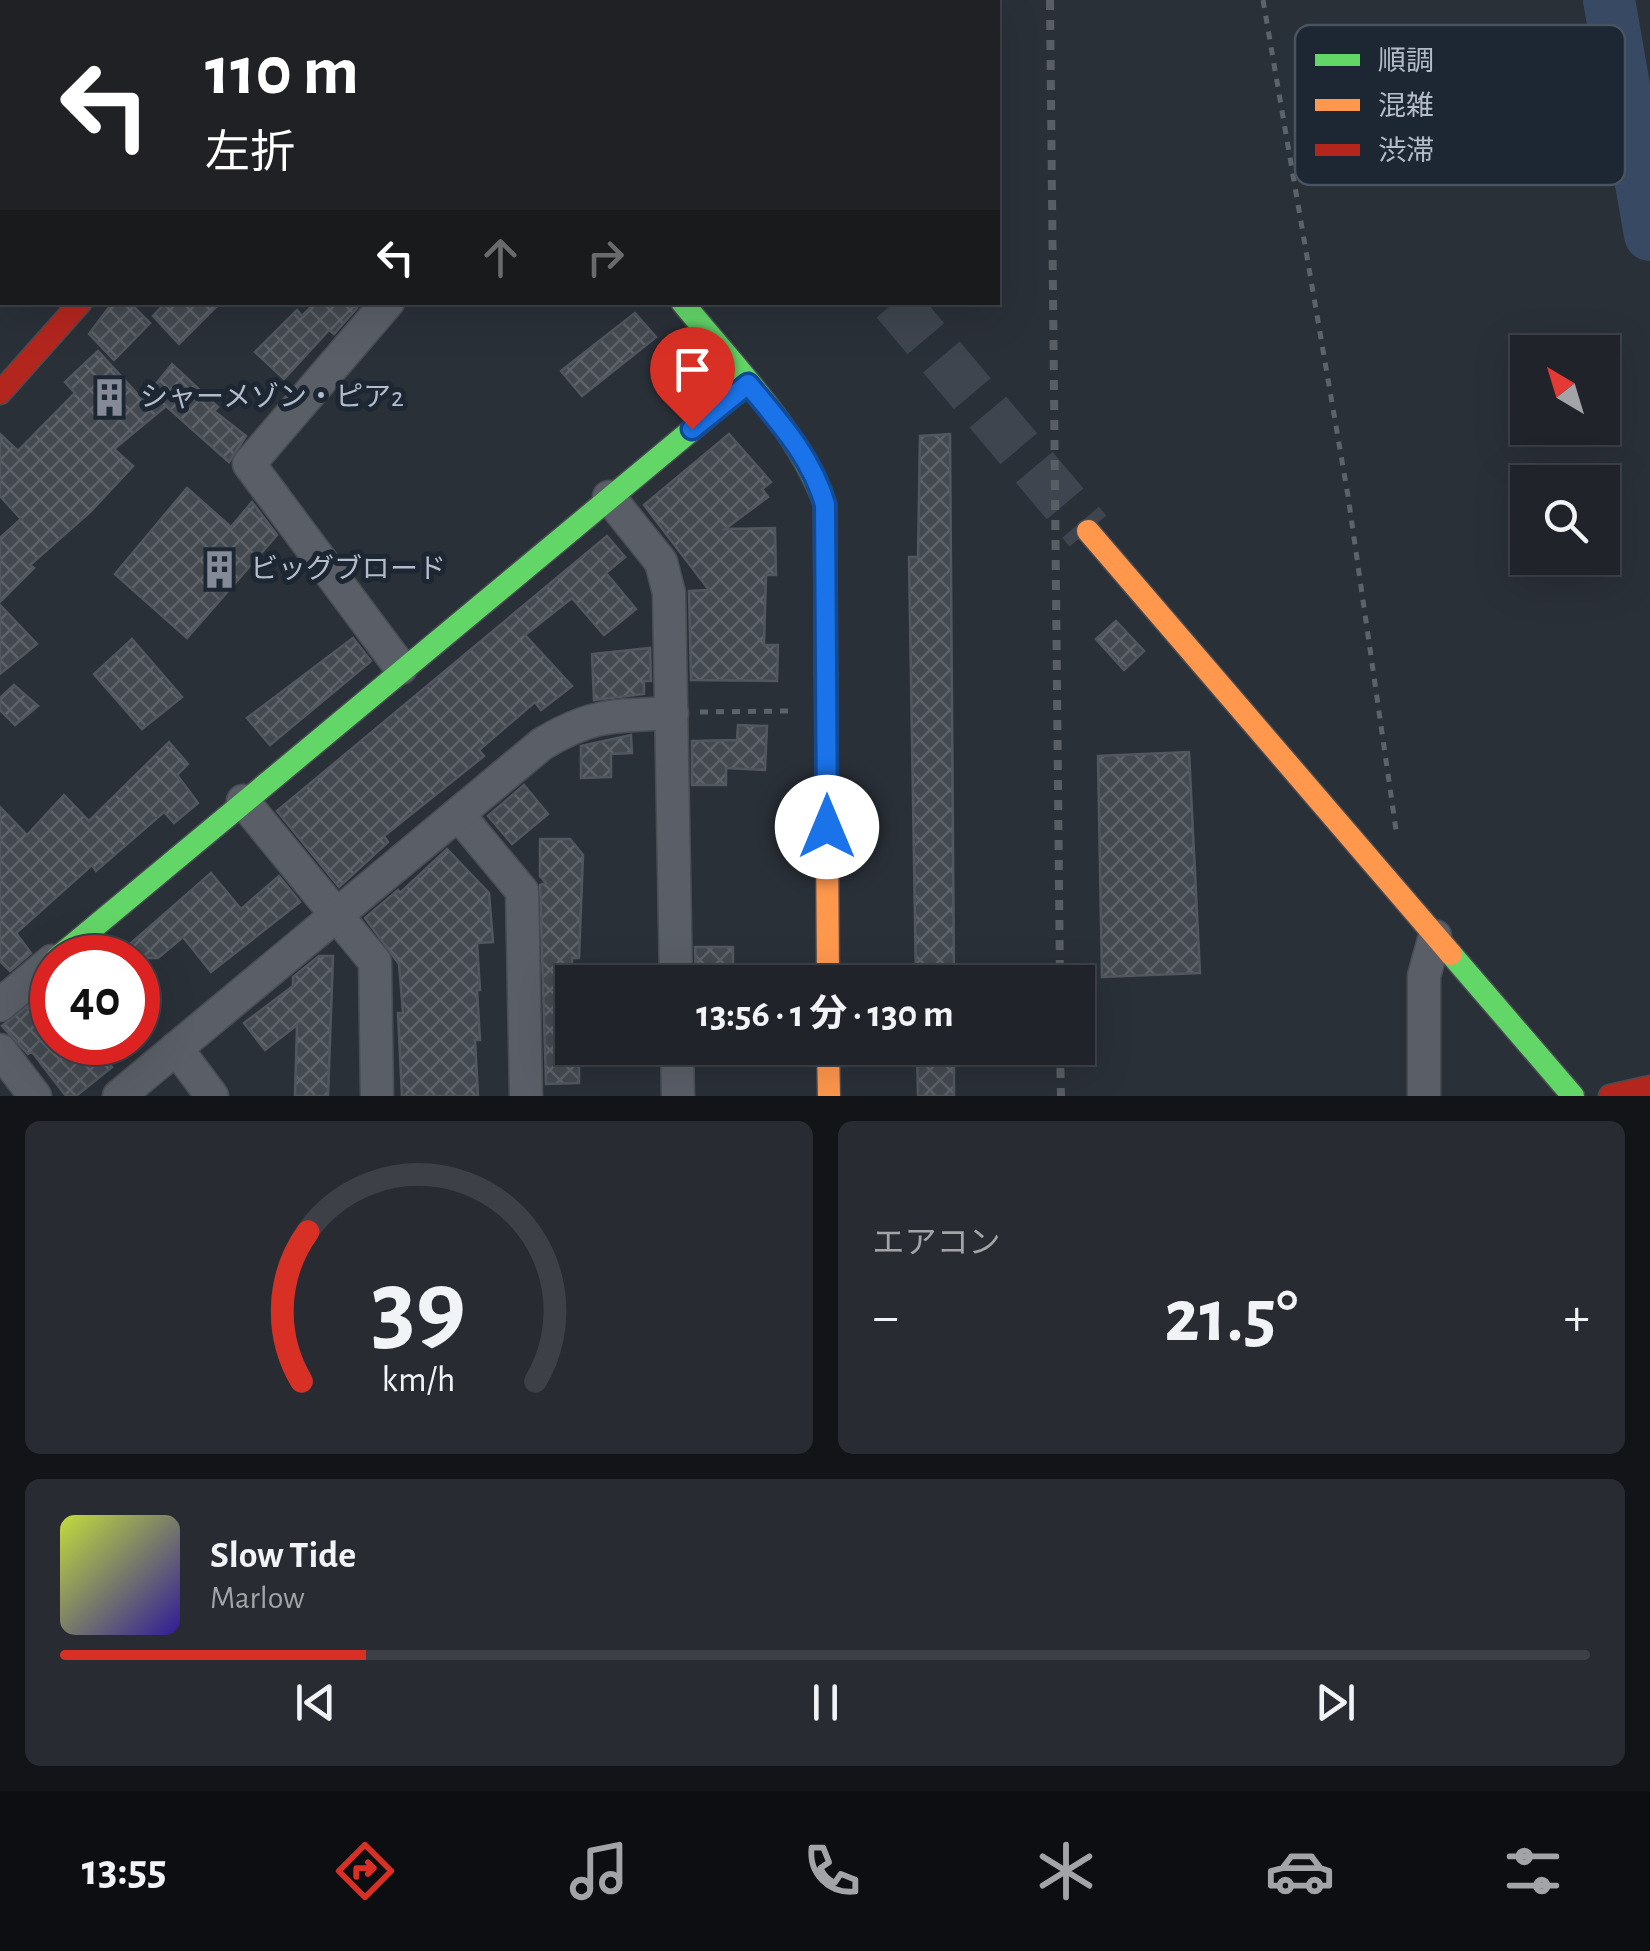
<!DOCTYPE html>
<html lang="ja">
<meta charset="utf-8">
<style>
body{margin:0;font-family:"Alegreya Sans","Noto Sans JP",sans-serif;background:#282c32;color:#f1f3f6;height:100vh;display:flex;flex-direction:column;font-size:38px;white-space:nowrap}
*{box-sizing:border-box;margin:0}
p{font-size:32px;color:#a2a4a8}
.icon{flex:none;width:55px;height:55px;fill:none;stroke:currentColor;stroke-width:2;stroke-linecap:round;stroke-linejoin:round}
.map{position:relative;height:1096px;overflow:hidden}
.details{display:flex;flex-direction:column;gap:25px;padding:25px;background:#121417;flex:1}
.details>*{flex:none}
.hud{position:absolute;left:0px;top:0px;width:1000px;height:305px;box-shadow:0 10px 40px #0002,0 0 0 2px #3d4147;background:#202124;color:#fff;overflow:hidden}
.needle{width:65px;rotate:322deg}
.controls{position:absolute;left:1510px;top:335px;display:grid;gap:20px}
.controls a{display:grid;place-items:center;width:110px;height:110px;border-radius:0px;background:#20242a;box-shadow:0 10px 40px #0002,0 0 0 2px #3d4147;font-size:50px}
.speed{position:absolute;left:30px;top:935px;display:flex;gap:20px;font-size:50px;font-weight:700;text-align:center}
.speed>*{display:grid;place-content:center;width:130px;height:130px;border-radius:50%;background:#20242a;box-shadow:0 10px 40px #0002,0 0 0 2px #3d4147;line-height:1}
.speed .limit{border:15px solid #d22;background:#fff;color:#111}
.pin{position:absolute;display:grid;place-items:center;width:85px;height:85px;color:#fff;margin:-102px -42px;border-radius:50% 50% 50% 0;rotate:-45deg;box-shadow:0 0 10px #0007}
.pin .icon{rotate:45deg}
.me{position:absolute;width:110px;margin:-55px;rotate:0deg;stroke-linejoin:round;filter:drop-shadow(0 0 8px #0008)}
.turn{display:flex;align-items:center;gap:35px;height:210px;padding:0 40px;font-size:45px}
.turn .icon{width:130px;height:130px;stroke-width:2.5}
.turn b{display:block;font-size:70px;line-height:85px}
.lanes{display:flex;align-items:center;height:95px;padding:0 40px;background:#0003;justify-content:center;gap:50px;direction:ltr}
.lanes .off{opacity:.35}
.big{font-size:75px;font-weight:700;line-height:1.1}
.details .card{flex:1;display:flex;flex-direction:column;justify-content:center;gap:15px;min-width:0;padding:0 35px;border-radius:15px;background:#282c32}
.details .dial{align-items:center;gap:0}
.dial svg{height:260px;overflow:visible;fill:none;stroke:#3d4147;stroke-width:7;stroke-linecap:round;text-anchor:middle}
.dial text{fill:#f1f3f6;stroke:none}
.song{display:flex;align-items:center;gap:30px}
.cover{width:120px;height:120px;border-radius:15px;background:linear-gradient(135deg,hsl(70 70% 55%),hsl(250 70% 35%))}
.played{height:10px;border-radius:5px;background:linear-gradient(90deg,#d93025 20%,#3d4147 20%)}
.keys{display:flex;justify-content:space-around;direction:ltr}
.heat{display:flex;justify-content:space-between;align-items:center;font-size:55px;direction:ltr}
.details .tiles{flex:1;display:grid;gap:25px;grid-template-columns:1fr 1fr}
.card:last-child{grid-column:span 2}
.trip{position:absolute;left:555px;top:965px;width:540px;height:100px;border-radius:0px;background:#20242a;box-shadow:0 10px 40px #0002,0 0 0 2px #3d4147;font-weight:700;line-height:100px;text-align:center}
.dock{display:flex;height:160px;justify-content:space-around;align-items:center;background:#0d0e11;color:#a2a4a8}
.dock .icon{width:70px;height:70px}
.dock .current{color:#d93025}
.dock b{font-size:45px;color:#f1f3f6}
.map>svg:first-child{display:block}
</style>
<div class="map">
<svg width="1650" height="1096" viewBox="0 0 1650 1096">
<defs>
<pattern id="building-cross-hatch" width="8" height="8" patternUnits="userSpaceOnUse" patternTransform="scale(2.5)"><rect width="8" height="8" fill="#444950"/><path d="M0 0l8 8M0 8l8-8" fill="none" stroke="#5d6168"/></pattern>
</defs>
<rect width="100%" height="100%" fill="#2a3038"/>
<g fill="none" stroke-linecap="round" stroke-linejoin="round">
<!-- river -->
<path stroke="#384963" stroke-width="52" d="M1609 0 1650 235"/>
</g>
<!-- building -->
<g fill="url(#building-cross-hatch)" stroke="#52575f" stroke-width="2.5">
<path d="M113 302H129L150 323 114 360 89 334Z"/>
<path d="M166 302H221L179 344 153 316Z"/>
<path d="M316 302H349L357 308 334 334 329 330 284 379 255 352 297 310 302 316Z"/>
<path d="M635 313 656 337 582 396 561 371Z"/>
<path d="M98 351 143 400 172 364 218 407 214 411 246 436 229 462 166 406 114 449 133 466 91 511 30 565 34 568 0 602V538L21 519 0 496V434L18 451 75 393 65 382Z"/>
<path d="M729 434 771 482 762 489 768 497 725 529 775 528 776 575H766L764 645H778L777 681 691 680 689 591 709 590 644 505Z"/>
<path d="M950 434 954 982H916L909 557H918L920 436Z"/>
<path d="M187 488 231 527 252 502 277 535 187 638 115 574Z"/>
<path d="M607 536 625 557 606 573 636 609 604 635 572 598 525 635 572 686 541 710 535 702 479 750 484 756 384 836 388 842 339 887 277 811Z"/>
<path d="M0 605 37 644 0 674Z"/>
<path d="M1116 621 1144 651 1124 670 1096 639Z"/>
<path d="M353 638 371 661 270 745 247 718Z"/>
<path d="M132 639 182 697 142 729 94 674Z"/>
<path d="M650 648 651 681H644V694L594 700 592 654Z"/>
<path d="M14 685 38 706 15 725 0 710V698Z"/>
<path d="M738 725 767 726 765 770 726 768V785H692V741L737 740Z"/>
<path d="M631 735 632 753 611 754V777L581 778V746Z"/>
<path d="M169 742 188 764 177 775 198 803 174 823 164 812 96 871 92 865 16 933 31 953 10 971 0 961V807L27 835 64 795 89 821Z"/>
<path d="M1189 752 1200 973 1102 977 1098 756Z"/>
<path d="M524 785 548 814 512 844 488 816Z"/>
<path d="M540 839H570L583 855 579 958H572V1051H579V1083L546 1084 540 885 546 883 540 876Z"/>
<path d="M447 849 489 893 493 942 477 943 480 990H477L480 1040H475L478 1096H402L398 1013H403L399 964 365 918 398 890 400 893Z"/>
<path d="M211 873 241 909 279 876 300 902 211 972 183 937 158 958H114Z"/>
<path d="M695 947H733V980H696Z"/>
<path d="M319 956H333L328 1096H295L297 1025 265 1050 244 1023 293 986V977Z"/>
<path d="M52 987V1042H130L107 1061 112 1067 76 1096H66L32 1052 28 1054 2 1026Z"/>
<path d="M917 1048H954V1096H918Z"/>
</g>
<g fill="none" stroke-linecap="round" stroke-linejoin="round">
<!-- secondary-tunnel -->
<path stroke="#3f454e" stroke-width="48" stroke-dasharray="48 24" stroke-linecap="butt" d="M895 302 1088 531"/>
<defs>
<g id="street">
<path d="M52 2 53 0"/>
<path d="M720 2 722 0"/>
<path d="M0 71 2 67"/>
<path d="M388 302 249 464 401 668"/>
<path d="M609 497 661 562 669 593 676 982"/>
<path d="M243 801 375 962 377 1096"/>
<path d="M458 814 522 891 526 1096"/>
<path d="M0 1005 52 961"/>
<path d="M176 1048 212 1096"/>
<path d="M677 1048 678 1096"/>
<path d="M0 1050 35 1096"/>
<path d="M119 1096 542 744C593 713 615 716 672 713"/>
<path d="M1424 1096V976L1435 936"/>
</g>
<g id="fast">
<path d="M634 0 636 2"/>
<path d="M682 302C734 366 795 426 825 504L826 674"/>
<path d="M1451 954 1573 1096"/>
<path d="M57 958 747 384"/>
</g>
<g id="slow">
<path d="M1088 531 1451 954"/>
<path d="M826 674 828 982"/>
<path d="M828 1048 829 1096"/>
</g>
<g id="jam">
<path d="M349 2 351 0"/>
<path d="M0 393 81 302"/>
<path d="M1610 1096 1650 1087"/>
</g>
</defs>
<!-- street casing -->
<use href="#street" stroke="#484c53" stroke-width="35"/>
<!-- fast casing -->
<use href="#fast" stroke="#484c53" stroke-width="25"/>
<!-- slow casing -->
<use href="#slow" stroke="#484c53" stroke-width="25"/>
<!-- jam casing -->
<use href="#jam" stroke="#484c53" stroke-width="25"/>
<!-- path -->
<g stroke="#5d636a" stroke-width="5" stroke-dasharray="8 8" stroke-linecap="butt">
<path d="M1263 0 1348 496 1396 830"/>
<path d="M700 712 789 711"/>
</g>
<!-- street -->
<use href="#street" stroke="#5a5e66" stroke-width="32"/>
<!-- fast -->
<use href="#fast" stroke="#63d668" stroke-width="22"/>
<!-- slow -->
<use href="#slow" stroke="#ff974d" stroke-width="22"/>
<!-- jam -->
<use href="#jam" stroke="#b3261e" stroke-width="22"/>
<!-- rail -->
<g stroke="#595d64" stroke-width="8" stroke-dasharray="10 10" stroke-linecap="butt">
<path d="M1050 0 1060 982"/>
<path d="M1060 1048 1061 1096"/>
</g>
</g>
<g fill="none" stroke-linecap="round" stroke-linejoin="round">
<defs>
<path id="route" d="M692 429 748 384C779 422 811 456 825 504L827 827"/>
</defs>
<!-- route casing -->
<use href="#route" stroke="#114b97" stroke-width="25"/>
<!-- route -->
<use href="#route" stroke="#1a73e8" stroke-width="18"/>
</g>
<!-- icons -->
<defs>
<symbol id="building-bare" viewBox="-9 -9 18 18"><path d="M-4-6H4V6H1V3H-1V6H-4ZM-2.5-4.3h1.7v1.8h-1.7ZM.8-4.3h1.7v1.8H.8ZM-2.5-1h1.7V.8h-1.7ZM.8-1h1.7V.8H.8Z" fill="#848b96" stroke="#1d2633" stroke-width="2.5" paint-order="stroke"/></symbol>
</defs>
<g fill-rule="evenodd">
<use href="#building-bare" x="82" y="370" width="55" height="55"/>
<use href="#building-bare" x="192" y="542" width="55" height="55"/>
</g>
<g text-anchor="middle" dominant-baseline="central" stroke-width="10" stroke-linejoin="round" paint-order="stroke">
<!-- poi labels -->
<g font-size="28" fill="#b4bcc9" stroke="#1d2633" text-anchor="start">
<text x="140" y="398">シャーメゾン・ピア2</text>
<text x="250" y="570">ビッグブロード</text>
</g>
</g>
<!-- legend -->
<rect x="1295" y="25" width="330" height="160" rx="15" fill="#1d2633" stroke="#4a5360" stroke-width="2.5"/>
<rect x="1315" y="54" width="45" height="12" fill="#63d668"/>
<rect x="1315" y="99" width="45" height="12" fill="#ff974d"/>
<rect x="1315" y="144" width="45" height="12" fill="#b3261e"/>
<g font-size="28" fill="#b4bcc9">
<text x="1378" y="70">順調</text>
<text x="1378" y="115">混雑</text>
<text x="1378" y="160">渋滞</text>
</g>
</svg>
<div class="controls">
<a><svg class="needle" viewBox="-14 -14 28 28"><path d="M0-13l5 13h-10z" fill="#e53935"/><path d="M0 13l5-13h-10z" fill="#a2a4a8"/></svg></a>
<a><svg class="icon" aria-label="search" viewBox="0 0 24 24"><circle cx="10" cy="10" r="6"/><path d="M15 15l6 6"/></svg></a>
</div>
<div class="speed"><div class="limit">40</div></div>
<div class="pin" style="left:692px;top:429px;background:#d93025"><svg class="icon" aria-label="arrive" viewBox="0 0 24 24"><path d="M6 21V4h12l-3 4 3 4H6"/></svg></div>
<svg class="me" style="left:827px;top:827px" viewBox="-20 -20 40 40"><circle r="19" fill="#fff"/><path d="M0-13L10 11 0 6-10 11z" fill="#1a73e8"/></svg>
<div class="trip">13:56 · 1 分 · 130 m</div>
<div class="hud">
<div class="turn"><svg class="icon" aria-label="left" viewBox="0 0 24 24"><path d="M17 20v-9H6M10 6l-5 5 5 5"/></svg><div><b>110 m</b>左折</div></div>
<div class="lanes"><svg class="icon" aria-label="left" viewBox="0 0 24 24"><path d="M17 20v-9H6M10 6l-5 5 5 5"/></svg><svg class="icon off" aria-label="ahead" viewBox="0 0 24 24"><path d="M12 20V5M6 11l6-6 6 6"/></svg><svg class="icon off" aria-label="right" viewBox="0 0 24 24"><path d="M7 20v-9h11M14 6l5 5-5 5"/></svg></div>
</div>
</div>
<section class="details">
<div class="tiles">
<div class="card dial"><svg viewBox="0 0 100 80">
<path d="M14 69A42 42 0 1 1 86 69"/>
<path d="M14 69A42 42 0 0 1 16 23" stroke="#d93025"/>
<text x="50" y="56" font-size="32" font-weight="700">39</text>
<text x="50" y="72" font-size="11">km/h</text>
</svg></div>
<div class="card"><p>エアコン</p>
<div class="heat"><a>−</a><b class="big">21.5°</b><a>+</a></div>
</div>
<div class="card">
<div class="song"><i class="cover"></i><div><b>Slow Tide</b><p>Marlow</p></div></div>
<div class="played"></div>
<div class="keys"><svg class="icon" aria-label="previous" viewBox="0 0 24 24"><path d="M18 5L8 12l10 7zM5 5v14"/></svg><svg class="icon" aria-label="pause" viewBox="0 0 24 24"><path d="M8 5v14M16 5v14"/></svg><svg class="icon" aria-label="next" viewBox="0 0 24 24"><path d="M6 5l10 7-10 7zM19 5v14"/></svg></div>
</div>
</div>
</section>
<nav class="dock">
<b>13:55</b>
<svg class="icon current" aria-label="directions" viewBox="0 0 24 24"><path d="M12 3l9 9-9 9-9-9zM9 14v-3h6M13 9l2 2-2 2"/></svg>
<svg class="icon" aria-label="music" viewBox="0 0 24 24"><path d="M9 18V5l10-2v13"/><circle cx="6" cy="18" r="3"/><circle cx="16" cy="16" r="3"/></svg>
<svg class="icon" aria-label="phone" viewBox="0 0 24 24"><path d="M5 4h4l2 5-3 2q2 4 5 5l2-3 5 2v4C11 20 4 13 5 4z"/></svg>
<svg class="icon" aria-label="climate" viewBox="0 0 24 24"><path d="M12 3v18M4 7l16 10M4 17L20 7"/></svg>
<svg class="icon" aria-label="car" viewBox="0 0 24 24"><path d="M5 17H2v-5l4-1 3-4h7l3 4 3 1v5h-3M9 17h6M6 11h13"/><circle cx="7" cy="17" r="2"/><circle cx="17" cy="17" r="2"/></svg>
<svg class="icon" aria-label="filters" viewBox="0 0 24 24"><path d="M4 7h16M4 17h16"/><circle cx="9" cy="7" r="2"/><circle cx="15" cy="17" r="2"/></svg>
</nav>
